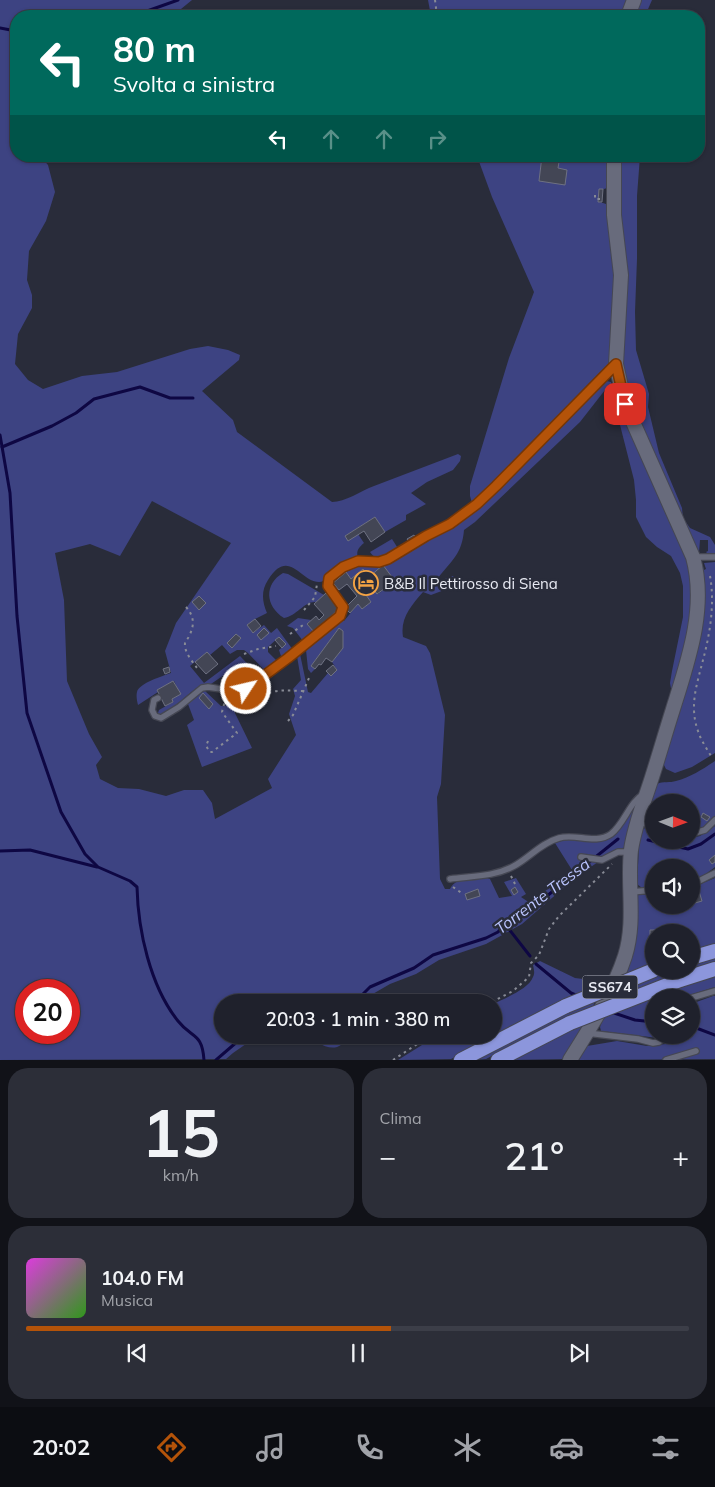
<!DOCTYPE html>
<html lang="it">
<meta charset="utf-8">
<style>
body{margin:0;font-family:Mulish,sans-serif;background:#2c2e38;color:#f1f3f6;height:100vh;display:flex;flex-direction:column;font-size:19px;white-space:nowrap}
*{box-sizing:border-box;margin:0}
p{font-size:16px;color:#a1a3a9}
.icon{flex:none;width:28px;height:28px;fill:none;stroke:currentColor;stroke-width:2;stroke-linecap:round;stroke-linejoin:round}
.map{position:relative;height:1060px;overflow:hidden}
.side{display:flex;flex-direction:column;gap:8px;padding:8px;background:#111218;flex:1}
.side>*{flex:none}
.hud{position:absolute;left:10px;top:10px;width:695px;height:152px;border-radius:20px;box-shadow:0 1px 4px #0004,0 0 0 1px #3c3e48;background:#00695c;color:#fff;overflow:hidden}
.needle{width:32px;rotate:91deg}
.fabs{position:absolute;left:645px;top:794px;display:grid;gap:10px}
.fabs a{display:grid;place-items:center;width:55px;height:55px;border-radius:50%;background:#1f212c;box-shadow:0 1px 4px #0004,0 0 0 1px #3c3e48;font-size:25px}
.speed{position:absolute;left:15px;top:979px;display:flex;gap:10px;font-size:25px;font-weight:700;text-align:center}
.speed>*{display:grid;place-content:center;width:65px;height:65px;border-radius:50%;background:#1f212c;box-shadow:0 1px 4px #0004,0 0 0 1px #3c3e48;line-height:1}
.speed .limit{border:8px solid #d22;background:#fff;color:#111}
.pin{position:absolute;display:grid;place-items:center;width:42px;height:42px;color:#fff;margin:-21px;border-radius:10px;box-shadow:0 2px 8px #0006}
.me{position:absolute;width:55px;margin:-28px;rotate:55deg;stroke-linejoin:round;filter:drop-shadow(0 0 4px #0008)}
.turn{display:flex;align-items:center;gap:18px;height:105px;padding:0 20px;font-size:22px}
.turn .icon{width:65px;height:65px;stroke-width:2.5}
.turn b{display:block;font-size:35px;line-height:42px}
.lanes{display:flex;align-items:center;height:48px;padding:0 20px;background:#0003;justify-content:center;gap:25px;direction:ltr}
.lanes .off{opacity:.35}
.big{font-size:38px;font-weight:600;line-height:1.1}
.side .card{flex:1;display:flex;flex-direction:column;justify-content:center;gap:8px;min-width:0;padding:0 18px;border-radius:20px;background:#2c2e38}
.side .dial{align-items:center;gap:0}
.dial b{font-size:65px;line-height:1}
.song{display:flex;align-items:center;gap:15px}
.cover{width:60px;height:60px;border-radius:8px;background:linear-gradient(135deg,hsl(300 70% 55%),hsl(110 70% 35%))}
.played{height:5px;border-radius:2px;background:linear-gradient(90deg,#b45309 55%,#3c3e48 55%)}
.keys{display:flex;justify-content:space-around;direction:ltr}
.heat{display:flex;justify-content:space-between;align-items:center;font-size:28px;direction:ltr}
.side .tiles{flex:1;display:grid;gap:8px;grid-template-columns:1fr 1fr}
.card:last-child{grid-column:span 2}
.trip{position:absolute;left:214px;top:994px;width:288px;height:50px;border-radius:25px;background:#1f212c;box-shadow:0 1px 4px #0004,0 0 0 1px #3c3e48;font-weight:600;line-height:50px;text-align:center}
.tabs{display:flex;height:80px;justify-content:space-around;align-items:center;background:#0c0d12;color:#a1a3a9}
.tabs .icon{width:35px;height:35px}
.tabs .on{color:#b45309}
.tabs b{font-size:22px;color:#f1f3f6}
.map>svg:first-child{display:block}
</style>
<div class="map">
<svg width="715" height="1060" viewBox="0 0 715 1060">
<rect width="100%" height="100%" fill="#292c3a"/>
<!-- green -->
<g fill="#3d4382" fill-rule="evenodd">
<path d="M0 0H192L181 9 178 16H16V156H40L48 165 55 192 46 221 29 251 27 280 32 295V308L18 334 15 364 28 380 43 389 82 376 117 372 190 349 208 346 228 350 240 355 239 360 202 391 233 420 237 432 332 502C345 502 361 491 374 486 402 475 430 465 458 454L461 456 460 461 453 470 427 482 411 493 426 504 406 515V520L385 532 375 517 345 536 358 534 364 543C358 548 356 551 358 559 349 562 338 566 330 573 326 576 326 582 319 582 300 582 289 547 268 580 261 591 262 601 267 613L255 619 247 625 254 632 264 625 271 633 277 628 293 650 282 659 279 650 286 644 279 637 268 647V652L278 662 266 672 248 653 244 650H237L230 654 222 645 210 655 207 652 190 666 204 683 240 656 260 677 246 687 241 688 227 673 208 686 201 685C187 694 176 707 161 715L158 713 159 710 173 702 172 699 180 694 174 681 157 690 158 692 138 705C137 701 136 696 137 692 139 683 163 676 171 673L165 651 176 623 231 543 152 501 120 556 90 544 55 553 64 600 67 681 89 734 102 757 96 765 100 779 118 788 139 789 166 796 184 790H203L212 803 215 819 272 788 268 779 296 735 289 714 295 696 293 689 301 680 297 656 300 654 308 692 311 693 328 673 331 676 337 670 332 662 343 648 339 628 311 666 315 669 311 673 308 669 306 650 339 621H344L358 604 362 609 371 602 364 592 371 586 378 594 395 581 383 565 369 577 363 570 351 579 346 572 361 565H377L387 563 427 538 441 534 457 523 491 494 591 393 606 381 611 382 619 405 688 561 694 585 685 651 672 694 670 683 672 671 683 617V586L680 573 671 556 657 547 646 537 636 517V500L634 480 619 421 605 390 580 422 475 522 464 530C462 554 452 560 438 578L442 580 453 576 458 580 455 586 431 595 423 592C411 606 400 618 403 637L426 646 430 653 445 715 441 784 437 797 440 879 445 889H450C456 876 475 879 487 878L490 879 499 898 512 896 504 882 516 878 526 894 521 897 530 903 572 870 555 843 565 840H605C621 833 628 817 636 802L628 847 617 849 608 855 575 878 522 924 486 944 439 960 416 974 390 984 371 995 365 1002H222V1035H259L233 1053 226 1059 0 1060ZM26 990H69V1032H26Z"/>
<path d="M428 0H629L623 16H431Z"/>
<path d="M640 0H652L645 16H634Z"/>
<path d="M477 156H608L607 188 601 190 600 202 606 204 614 278 609 363 472 503 470 496V486L509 358 534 292 492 197Z"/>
<path d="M619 156H640L637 196V259L635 312 636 350 649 394 648 407 659 453 682 508 683 518 690 528 710 537 715 545V553H707L706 552 708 551V540H700L699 553 630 401 620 358Z"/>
<path d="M392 539 399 550C390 556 378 564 370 552Z"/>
<path d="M715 562V753L692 767 675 773 666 769 663 763 701 567 702 563 704 570 706 569 704 563Z"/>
<path d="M283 573 288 574 324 595 316 602C304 601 297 616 284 618 265 606 264 584 283 573Z"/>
<path d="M298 618 311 620 307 624 314 632 303 641 293 628 287 626Z"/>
<path d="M284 667 233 709 252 748 202 767 187 725 194 720 188 704 200 692 205 691 221 706H225L236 696 252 691Z"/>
<path d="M715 761V817L703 827 691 831V802H654V822L648 813 657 784C663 781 670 783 676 781 691 777 703 769 715 761Z"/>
<path d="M715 826V867L703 876 691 881V868H654V887L642 888 637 884 640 827 654 831V840H691V838L700 836Z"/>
<path d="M715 878V945L691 952V932H654V964L624 974 637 895 654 894V905H691V888Z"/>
<path d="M715 958V965L615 998 619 990 675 970H691V965Z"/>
<path d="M540 961 575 978 591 980 595 987 564 1000 451 1059 398 1060 438 1035H492L493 1004C503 999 529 989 533 977 535 973 534 970 533 965Z"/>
<path d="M715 975V987L683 997 654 998V1035H662L658 1038 601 1031 600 1027 604 1016Z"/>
<path d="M713 996H715V1059L579 1060 587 1046 617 1041 647 1046 666 1044 671 1035H691V1004Z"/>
<path d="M597 998 593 1006 548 1027 486 1059 472 1060Z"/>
<path d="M586 1022 564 1059 511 1060Z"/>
<path d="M300 1035H349C336 1060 319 1041 300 1035Z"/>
</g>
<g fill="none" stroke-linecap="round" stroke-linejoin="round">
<!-- stream -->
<g stroke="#0e0743" stroke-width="3">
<path d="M133 16 178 0"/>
<path d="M0 28 16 31"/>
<path d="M0 435 10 493 17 616 27 713 61 812 85 854 98 867 130 881 137 887C138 930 150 986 178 1021 192 1039 202 1032 204 1060"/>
<path d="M2 447 52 426 76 413 94 399 140 387 170 398H193"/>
<path d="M648 840 688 849 701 844 715 834"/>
<path d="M0 851 30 850 97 867"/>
<path d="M505 924 530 956"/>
<path d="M536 964 571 993 578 996"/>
<path d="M359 1002 363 994 370 987 414 968 433 955 486 938 498 932 505 924 522 916 618 839"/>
<path d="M611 1012 635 1020 654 1022"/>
<path d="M691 1026 715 1035"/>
<path d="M319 1035 330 1043 336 1042 344 1035"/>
<path d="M216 1060 245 1035"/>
</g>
</g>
<!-- building -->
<g fill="#434655" stroke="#6e7182">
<path d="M542 156H560L558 168 567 170 565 185 539 181Z"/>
<path d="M599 189H603L602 202H598Z"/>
<path d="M375 517 385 532 371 542 364 531 348 541 345 536Z"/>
<path d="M414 535 416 538 409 542 407 539Z"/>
<path d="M383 565 395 581 377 594 371 586 364 592 371 602 362 609 358 604 350 613 345 608 357 596 347 584 339 590 333 583 346 572 351 579 363 569 369 577Z"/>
<path d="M326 593 339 609 314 632 307 624 316 616 319 620 324 615 314 604Z"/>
<path d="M199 596 206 603 199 610 192 602Z"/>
<path d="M255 619 261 626 253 633 247 625Z"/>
<path d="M264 628 269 633 261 640 257 635Z"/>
<path d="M339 628 343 631V648L332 662 326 658 321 665 319 664 315 669 311 666Z"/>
<path d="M236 634 241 638 232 648 227 643Z"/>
<path d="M279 637 286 644 282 648 275 640Z"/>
<path d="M207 652 218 664 206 674 195 662Z"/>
<path d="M333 665 337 670 331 676 326 671Z"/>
<path d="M169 667 170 672 165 674 163 669Z"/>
<path d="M173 681 181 694 172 699 173 702 165 706 157 690Z"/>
<path d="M203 693 213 704 209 709 199 698Z"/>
<path d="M703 813 710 817 707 821 701 817Z"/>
<path d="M715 855V862L712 864 709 860Z"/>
<path d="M515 887 518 892 514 895 511 890Z"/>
<path d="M698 888 702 901 695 903 691 890Z"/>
<path d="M478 889 480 896 467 900 465 894Z"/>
<path d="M672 926V929L676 928 677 931 662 932 661 929Z"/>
<path d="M650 930H657V932H654V955H650Z"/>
</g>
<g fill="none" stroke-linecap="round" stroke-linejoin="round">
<defs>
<g id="service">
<path d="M695 557H715"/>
<path d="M158 698 154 700 152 710 155 716 161 718 179 707 202 688 208 687 234 691 246 689 288 658 339 616 343 607 328 586 329 578 343 567 358 561H379L388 559 426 535 450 524 477 504 496 486 614 365"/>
<path d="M639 820 654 829"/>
<path d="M691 834 705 830 715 820"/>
<path d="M581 857 602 860 618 852H624"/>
<path d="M450 879C472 876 494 877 514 866 529 858 541 843 559 838 576 833 595 845 611 834 625 823 629 802 644 794"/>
<path d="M691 885 715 873"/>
<path d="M631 892 654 890"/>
<path d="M691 998 715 991"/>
<path d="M587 1033 638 1039 653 1043 659 1042 666 1035"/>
<path d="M666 1060 696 1051"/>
</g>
<g id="tertiary">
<path d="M628 16 634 0"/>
<path d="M570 1060C591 1026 613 993 625 956 636 921 627 885 631 850 635 823 645 800 653 774 660 752 666 731 673 709 688 661 707 608 693 557L625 404 616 364 621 275 614 215V156"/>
</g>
<g id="trunk">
<path d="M691 958 715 951"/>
<path d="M680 980 715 969"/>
<path d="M461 1060 566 1006"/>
<path d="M498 1060 570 1023"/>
</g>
</defs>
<!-- service casing -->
<use href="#service" stroke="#454753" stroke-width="8"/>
<!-- tertiary casing -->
<use href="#tertiary" stroke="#454753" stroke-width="16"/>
<!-- trunk casing -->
<use href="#trunk" stroke="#454753" stroke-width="16"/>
<!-- path -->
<g stroke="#888b96" stroke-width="2" stroke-dasharray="2.5 4" stroke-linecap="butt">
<path d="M435 0 437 16"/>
<path d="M595 195V199H602"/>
<path d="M710 576C715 603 710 634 703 660 697 684 689 706 698 731 701 741 708 750 712 758"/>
<path d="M186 607C194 616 195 625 189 636 188 639 186 640 185 643 184 652 192 661 197 668"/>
<path d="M304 610 315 597 317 584"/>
<path d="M290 634 306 623"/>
<path d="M244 654 258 649 276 646"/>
<path d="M263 696C276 688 289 691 304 691"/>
<path d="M288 721 293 715 309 678"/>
<path d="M208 741 206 746 210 752H212L237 733 222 712 226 697"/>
<path d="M511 876 515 884"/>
<path d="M453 887 463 894"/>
<path d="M492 1002 513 991 529 977 531 963 539 955 549 929 559 916 612 864"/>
<path d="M393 1060 431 1035"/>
</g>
<!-- service -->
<use href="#service" stroke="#686b7c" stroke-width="5.5"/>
<!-- tertiary -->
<use href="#tertiary" stroke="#686b7c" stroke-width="14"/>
<!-- trunk -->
<use href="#trunk" stroke="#8c96dc" stroke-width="14"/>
<defs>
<g id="trunk-bridge">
<path d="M566 1006 654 970"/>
<path d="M570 1023 680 980"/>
</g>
</defs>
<!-- trunk-bridge casing -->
<use href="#trunk-bridge" stroke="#454753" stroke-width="16" stroke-linecap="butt"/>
<!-- trunk-bridge -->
<use href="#trunk-bridge" stroke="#8c96dc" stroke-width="14"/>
</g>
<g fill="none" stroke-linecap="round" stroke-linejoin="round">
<defs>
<path id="route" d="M246 689 288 658 340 616 343 607 328 586 329 578 343 567 358 561 379 562 388 559 426 536 450 524 477 504 496 486 616 364 625 404"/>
</defs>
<!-- route casing -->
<use href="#route" stroke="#753606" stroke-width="12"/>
<!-- route -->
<use href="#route" stroke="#b45309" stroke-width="9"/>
</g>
<!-- icons -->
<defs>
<symbol id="hotel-ring" viewBox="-11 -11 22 22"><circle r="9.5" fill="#292c3a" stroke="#f4a344" stroke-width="1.5"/><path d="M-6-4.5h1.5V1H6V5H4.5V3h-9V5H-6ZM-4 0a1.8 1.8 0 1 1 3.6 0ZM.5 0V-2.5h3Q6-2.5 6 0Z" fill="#f4a344"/></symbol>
</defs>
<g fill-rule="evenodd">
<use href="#hotel-ring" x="352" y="569" width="28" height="28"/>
</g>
<g text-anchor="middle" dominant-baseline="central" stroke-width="5" stroke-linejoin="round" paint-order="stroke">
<!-- shield labels -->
<rect fill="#292c3a" stroke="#afb1bc" stroke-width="1" x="582.5" y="975.5" width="55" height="23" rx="4"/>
<g font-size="14" font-weight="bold" fill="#e8eaf3">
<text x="610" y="987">SS674</text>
</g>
<!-- poi labels -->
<g font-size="15" fill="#e8eaf3" stroke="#292c3a" text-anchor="start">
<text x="384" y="583">B&amp;B Il Pettirosso di Siena</text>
</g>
<!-- water labels -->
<g font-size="16" font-style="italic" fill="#bac4fe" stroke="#292c3a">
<text transform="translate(542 896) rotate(-37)">Torrente Tressa</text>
</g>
</g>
</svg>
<div class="fabs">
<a><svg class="needle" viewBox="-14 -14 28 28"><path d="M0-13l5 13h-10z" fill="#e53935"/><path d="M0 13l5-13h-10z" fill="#a1a3a9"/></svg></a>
<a><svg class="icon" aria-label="sound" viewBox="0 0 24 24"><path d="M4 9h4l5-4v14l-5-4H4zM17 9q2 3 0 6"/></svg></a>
<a><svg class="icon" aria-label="search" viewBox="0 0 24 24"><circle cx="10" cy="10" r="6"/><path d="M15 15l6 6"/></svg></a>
<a><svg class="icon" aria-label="layers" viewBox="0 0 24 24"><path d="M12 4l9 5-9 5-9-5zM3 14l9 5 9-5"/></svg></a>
</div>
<div class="speed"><div class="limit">20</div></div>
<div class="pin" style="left:625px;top:404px;background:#d93025"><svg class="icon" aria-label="arrive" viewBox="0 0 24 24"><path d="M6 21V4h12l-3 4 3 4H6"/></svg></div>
<svg class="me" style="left:246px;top:689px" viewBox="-20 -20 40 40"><circle r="17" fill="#b45309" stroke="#fff" stroke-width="3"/><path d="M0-11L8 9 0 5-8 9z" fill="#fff"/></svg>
<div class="trip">20:03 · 1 min · 380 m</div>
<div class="hud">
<div class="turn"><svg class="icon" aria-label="left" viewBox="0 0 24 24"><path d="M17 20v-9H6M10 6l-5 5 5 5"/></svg><div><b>80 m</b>Svolta a sinistra</div></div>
<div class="lanes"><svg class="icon" aria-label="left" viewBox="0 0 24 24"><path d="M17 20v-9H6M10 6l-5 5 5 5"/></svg><svg class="icon off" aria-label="ahead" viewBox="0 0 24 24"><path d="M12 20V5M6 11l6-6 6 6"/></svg><svg class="icon off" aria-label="ahead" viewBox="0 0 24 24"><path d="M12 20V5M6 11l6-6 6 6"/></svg><svg class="icon off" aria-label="right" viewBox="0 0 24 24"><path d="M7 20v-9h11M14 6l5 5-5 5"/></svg></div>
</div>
</div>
<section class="side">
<div class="tiles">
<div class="card dial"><b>15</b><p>km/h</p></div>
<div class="card"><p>Clima</p>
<div class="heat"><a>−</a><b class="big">21°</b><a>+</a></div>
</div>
<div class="card">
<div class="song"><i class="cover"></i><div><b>104.0 FM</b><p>Musica</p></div></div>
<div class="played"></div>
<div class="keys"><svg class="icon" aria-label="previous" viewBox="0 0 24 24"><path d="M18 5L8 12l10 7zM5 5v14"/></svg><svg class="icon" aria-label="pause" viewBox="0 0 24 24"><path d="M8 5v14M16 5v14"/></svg><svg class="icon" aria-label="next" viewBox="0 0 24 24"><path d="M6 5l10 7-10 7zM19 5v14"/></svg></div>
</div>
</div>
</section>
<nav class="tabs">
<b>20:02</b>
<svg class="icon on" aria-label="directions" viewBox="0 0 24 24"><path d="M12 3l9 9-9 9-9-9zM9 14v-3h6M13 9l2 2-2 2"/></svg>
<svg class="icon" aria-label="music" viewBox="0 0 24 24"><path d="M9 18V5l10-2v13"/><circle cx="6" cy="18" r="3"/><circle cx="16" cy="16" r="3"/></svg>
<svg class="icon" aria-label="phone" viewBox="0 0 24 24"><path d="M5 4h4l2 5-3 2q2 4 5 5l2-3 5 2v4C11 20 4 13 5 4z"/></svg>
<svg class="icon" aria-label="climate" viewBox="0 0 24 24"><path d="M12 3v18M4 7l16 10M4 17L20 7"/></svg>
<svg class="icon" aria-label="car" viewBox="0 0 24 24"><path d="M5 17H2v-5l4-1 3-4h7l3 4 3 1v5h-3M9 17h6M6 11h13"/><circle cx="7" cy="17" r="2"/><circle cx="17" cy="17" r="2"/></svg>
<svg class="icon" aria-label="filters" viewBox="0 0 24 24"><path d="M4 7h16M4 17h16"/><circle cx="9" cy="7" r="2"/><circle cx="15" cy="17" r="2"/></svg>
</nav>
